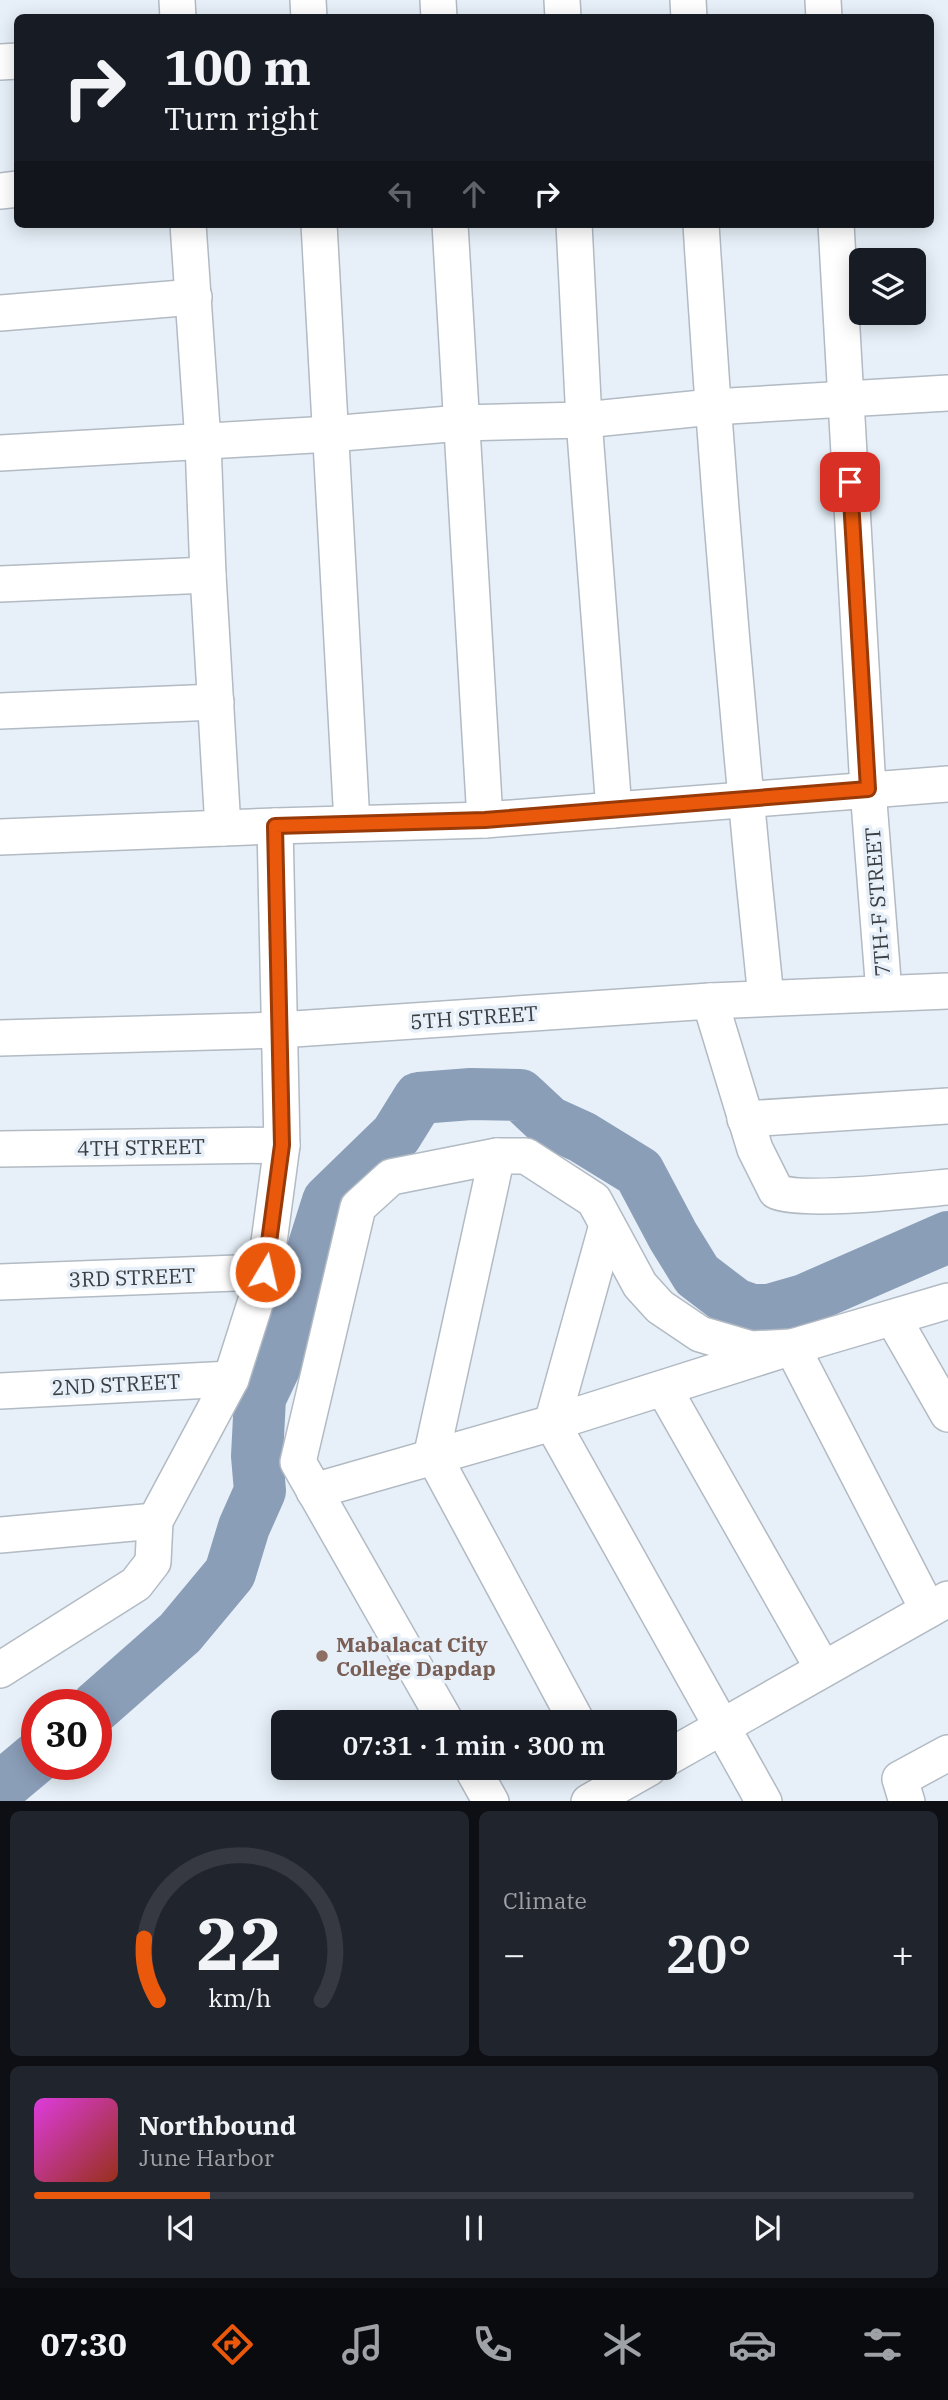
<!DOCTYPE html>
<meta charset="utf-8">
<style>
body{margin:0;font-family:"IBM Plex Serif",serif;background:#20242c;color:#f1f3f6;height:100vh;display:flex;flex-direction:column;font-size:26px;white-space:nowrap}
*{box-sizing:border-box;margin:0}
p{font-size:23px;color:#9ea1a6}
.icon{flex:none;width:38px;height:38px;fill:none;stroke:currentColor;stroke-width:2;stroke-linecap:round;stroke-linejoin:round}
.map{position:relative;height:1801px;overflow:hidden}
.panel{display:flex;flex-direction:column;gap:10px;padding:10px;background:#0d0f14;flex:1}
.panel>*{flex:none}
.guide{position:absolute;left:14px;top:14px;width:920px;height:214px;border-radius:10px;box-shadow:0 4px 18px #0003;background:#171b24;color:#f1f3f6;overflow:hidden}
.buttons{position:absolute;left:849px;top:248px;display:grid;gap:14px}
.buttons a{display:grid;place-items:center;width:77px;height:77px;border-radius:10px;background:#171b24;box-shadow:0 4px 18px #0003;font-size:35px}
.speed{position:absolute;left:21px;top:1689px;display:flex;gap:14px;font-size:35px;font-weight:700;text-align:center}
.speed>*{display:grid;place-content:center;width:91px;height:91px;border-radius:50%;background:#171b24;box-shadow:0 4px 18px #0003;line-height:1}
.speed .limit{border:10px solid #d22;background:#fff;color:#111}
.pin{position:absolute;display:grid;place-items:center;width:60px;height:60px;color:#fff;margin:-30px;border-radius:14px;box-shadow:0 4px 10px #0006}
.me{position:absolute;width:77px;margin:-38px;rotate:9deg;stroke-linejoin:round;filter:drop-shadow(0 0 5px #0008)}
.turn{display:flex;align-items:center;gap:24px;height:147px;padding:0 35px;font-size:32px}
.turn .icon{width:91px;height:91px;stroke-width:2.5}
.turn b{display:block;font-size:49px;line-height:60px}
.lanes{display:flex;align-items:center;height:66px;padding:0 35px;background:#0003;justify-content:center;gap:35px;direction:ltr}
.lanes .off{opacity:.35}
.big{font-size:52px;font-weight:600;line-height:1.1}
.panel .tile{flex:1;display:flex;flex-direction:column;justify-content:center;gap:10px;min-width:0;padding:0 24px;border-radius:10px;background:#20242c}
.panel .dial{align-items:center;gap:0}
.dial svg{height:182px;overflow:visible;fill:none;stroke:#363941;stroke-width:7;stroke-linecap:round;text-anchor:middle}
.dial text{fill:#f1f3f6;stroke:none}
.song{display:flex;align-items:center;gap:21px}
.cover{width:84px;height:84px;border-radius:10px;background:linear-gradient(135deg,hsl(300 70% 55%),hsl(10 70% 35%))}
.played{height:7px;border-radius:4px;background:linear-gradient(90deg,#ea580c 20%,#363941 20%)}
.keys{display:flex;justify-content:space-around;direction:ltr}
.heat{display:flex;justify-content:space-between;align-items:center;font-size:38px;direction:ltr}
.panel .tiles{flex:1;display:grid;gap:10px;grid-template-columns:1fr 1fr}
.tile:last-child{grid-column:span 2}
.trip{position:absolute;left:271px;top:1710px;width:406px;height:70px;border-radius:10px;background:#171b24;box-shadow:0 4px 18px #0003;font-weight:600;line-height:70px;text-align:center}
.tabs{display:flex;height:112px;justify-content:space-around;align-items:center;background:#090b0e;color:#9ea1a6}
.tabs .icon{width:49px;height:49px}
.tabs .selected{color:#ea580c}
.tabs b{font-size:32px;color:#f1f3f6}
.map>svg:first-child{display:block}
</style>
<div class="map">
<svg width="948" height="1802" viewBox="0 0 948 1802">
<rect width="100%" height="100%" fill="#e7f0f9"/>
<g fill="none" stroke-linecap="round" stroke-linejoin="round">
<!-- river -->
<g stroke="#8b9eb8" stroke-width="52">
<path d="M96 1707 180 1633 230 1573 244 1527 260 1491 257 1456 260 1398 278 1360 328 1201 396 1135 419 1098 471 1094 520 1095 549 1122 582 1137 639 1172 673 1236 697 1275 735 1304 752 1310H769L804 1300 948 1237"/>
<path d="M0 1788 37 1757"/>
</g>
<defs>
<g id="minor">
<path d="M177 0 178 18"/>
<path d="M308 0 309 18"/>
<path d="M438 0 439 18"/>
<path d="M562 0 563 18"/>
<path d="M688 0 689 18"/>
<path d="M823 0 824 18"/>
<path d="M0 62 18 61"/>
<path d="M0 191 18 189"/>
<path d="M188 224 203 442 208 575 223 828"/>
<path d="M319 224 352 823"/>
<path d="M450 224 485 820"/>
<path d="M574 224 584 420 614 810"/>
<path d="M701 224C717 483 739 741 766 998"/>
<path d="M836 224 868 789 884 993"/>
<path d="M0 313 194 297"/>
<path d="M0 453 330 434 461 423 584 420 712 407 948 393"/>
<path d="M0 584 208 575"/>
<path d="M0 711 216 702"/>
<path d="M0 837 275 826 485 820 948 784"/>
<path d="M710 1001 755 1149 776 1191C798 1203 916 1190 948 1187"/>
<path d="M0 1038 279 1030 710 1001 948 991"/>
<path d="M745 1119 948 1106"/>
<path d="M0 1149 282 1145"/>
<path d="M497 1156 432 1453 577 1722"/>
<path d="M607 1225 552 1423 764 1802"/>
<path d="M0 1282 265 1272"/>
<path d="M893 1318 948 1414"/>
<path d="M664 1389 823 1669"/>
<path d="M0 1391 231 1379"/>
<path d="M314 1491 552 1423 792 1347 948 1301"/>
<path d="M0 1535 155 1521"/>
<path d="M0 1670 136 1584 153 1562 155 1521 231 1379 265 1272 282 1145 275 826"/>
<path d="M446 1722 298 1462 358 1207 391 1177 497 1156H526L594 1200 640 1285 660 1307 700 1334 751 1349 792 1347 928 1610"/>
<path d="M665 1759 948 1599"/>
<path d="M472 1768 491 1802"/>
<path d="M589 1802 649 1768"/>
<path d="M907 1802 900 1779 948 1753"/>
</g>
</defs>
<!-- minor casing -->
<use href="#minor" stroke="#b2bac3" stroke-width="38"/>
<!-- minor -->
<use href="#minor" stroke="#fff" stroke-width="35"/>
</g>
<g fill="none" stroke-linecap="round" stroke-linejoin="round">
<defs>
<path id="route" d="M265 1272 282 1145 275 826 485 820 868 789 850 482"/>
</defs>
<!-- route casing -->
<use href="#route" stroke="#983908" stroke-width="18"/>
<!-- route -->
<use href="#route" stroke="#ea580c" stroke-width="12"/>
</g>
<!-- markers -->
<circle fill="#8d6e63" stroke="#e7f0f9" stroke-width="2.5" cx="322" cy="1656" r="7"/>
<g text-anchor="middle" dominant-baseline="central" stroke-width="7" stroke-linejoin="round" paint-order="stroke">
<!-- street labels -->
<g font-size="21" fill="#3a3d41" stroke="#e7f0f9">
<text transform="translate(877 902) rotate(-94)">7TH-F STREET</text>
<text transform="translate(474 1017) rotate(-4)">5TH STREET</text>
<text transform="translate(141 1147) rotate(-1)">4TH STREET</text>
<text transform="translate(132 1277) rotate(-2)">3RD STREET</text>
<text transform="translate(116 1384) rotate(-3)">2ND STREET</text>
</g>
<!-- education labels -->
<g font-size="21" font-weight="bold" fill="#785e54" stroke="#e7f0f9" text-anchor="start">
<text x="336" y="1644">Mabalacat City<tspan x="336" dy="24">College Dapdap</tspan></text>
</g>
</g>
</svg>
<div class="buttons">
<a><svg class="icon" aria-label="layers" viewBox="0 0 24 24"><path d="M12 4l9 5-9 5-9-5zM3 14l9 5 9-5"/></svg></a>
</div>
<div class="speed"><div class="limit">30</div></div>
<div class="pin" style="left:850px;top:482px;background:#d93025"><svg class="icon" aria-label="arrive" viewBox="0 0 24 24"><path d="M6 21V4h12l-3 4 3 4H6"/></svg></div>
<svg class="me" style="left:265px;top:1272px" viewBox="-20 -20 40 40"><circle r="17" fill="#ea580c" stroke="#fff" stroke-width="3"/><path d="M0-11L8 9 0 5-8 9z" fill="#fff"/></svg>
<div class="trip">07:31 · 1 min · 300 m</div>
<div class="guide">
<div class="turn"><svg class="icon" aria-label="right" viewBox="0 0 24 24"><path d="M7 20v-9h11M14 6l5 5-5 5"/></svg><div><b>100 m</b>Turn right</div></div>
<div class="lanes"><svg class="icon off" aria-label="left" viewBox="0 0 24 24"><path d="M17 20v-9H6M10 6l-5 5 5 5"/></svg><svg class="icon off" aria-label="ahead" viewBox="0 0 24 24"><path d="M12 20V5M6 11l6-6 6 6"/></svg><svg class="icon" aria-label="right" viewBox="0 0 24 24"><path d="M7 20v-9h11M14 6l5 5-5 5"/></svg></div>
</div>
</div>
<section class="panel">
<div class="tiles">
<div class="tile dial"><svg viewBox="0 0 100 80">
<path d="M14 69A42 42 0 1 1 86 69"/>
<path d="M14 69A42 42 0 0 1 8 42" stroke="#ea580c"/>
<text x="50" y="56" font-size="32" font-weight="700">22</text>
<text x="50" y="72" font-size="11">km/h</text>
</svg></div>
<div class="tile"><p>Climate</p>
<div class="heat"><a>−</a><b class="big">20°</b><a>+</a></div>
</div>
<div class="tile">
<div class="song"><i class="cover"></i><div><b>Northbound</b><p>June Harbor</p></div></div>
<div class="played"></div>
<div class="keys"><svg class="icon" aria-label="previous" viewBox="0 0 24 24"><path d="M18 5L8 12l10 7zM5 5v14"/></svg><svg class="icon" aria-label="pause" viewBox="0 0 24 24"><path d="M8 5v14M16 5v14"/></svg><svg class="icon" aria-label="next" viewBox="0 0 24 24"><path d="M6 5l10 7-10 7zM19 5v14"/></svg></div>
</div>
</div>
</section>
<nav class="tabs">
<b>07:30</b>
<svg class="icon selected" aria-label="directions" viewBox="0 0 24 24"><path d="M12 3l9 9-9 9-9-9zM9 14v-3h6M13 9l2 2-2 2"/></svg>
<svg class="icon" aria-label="music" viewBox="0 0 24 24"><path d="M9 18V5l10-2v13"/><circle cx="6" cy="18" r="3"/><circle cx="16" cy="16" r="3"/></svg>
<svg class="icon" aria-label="phone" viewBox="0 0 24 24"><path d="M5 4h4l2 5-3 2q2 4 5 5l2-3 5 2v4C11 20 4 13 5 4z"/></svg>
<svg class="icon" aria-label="climate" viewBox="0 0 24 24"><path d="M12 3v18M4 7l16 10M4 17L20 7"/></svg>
<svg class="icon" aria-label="car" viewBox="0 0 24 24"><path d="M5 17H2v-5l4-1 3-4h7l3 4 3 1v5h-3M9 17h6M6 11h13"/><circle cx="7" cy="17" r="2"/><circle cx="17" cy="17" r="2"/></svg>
<svg class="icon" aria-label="filters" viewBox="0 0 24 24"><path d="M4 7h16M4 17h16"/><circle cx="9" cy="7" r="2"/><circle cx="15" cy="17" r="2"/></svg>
</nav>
